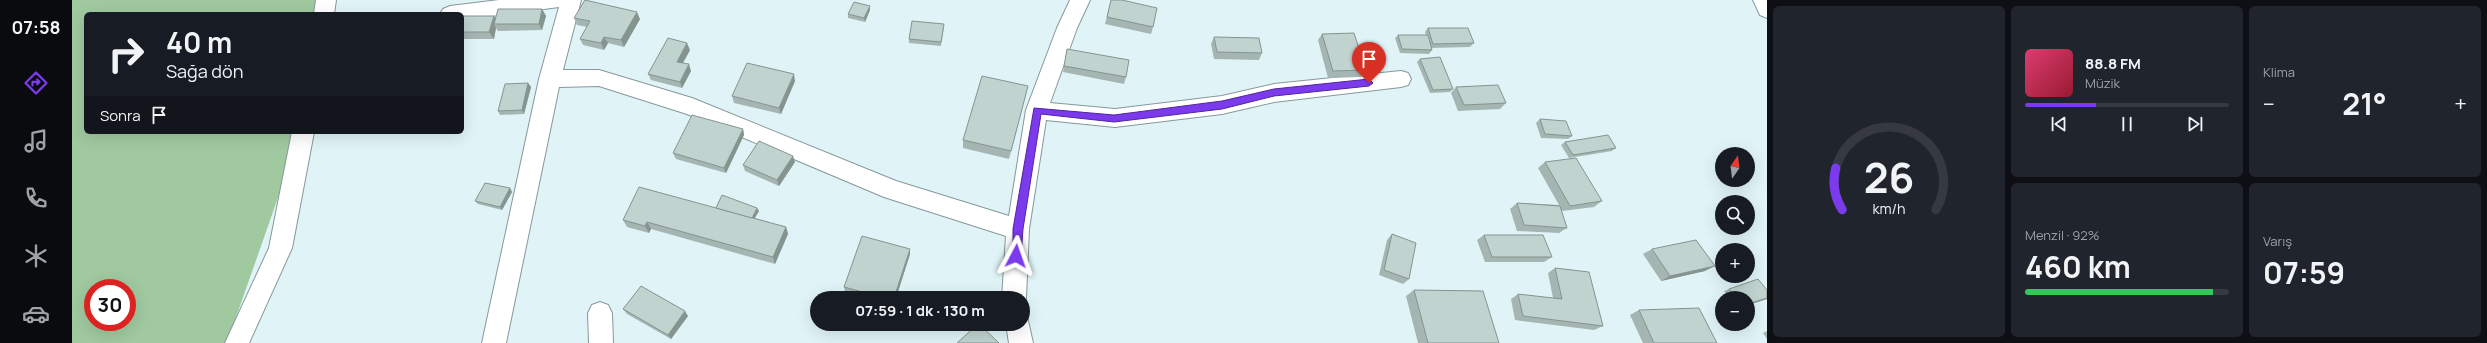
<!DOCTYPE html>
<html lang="tr">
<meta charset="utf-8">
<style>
body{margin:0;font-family:Manrope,sans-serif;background:#20242c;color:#f1f3f6;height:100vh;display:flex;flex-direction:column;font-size:15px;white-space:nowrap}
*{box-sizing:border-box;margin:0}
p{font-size:13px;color:#9ea1a6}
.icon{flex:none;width:22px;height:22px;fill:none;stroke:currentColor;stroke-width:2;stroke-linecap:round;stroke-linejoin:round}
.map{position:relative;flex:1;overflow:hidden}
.details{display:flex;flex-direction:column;gap:6px;padding:6px;background:#0d0f14;width:720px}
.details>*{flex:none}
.banner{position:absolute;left:12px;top:12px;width:380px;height:122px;border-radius:6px;box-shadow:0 4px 16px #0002;background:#171b24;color:#f1f3f6;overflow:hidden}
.needle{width:26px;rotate:14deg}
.buttons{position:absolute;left:1643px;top:147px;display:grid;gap:8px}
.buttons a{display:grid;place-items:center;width:40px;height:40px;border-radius:50%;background:#171b24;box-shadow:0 4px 16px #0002;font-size:20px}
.speed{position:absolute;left:12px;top:279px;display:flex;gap:8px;font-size:20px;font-weight:700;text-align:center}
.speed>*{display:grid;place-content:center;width:52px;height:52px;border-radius:50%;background:#171b24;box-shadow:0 4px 16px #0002;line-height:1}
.speed .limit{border:6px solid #d22;background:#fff;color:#111}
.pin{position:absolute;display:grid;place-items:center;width:34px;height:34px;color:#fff;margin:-41px -17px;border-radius:50% 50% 50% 0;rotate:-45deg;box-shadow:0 0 4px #0007}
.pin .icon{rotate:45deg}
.me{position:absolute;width:44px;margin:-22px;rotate:4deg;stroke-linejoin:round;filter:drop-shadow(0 0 3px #0008)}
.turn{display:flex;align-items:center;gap:14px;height:84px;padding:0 16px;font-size:18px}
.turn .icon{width:52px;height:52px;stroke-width:2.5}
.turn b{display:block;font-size:28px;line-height:34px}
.then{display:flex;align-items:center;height:38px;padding:0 16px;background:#0003;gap:8px;font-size:15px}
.big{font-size:30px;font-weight:700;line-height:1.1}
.details .widget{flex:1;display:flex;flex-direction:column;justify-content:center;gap:6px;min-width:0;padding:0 14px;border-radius:6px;background:#20242c}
.details .dial{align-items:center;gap:0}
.dial svg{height:104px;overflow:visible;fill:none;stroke:#363941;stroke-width:7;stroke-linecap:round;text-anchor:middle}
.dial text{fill:#f1f3f6;stroke:none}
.song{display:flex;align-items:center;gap:12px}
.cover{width:48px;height:48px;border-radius:6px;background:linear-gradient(135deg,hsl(340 70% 55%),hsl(350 70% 35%))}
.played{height:4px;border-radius:2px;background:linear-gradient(90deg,#7c3aed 35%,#363941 35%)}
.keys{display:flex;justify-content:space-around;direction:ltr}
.heat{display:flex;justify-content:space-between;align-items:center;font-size:22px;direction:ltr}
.charge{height:6px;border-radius:3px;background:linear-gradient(90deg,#34c759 92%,#363941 0)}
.details .tiles{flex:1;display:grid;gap:6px;grid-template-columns:repeat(3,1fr)}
.widget:first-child{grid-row:span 2}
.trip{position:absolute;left:738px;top:291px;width:220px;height:40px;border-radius:20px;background:#171b24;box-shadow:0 4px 16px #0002;font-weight:700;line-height:40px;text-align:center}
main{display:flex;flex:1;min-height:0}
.tab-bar{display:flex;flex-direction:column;width:72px;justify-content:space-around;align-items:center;background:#090b0e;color:#9ea1a6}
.tab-bar .icon{width:28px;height:28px}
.tab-bar .current{color:#7c3aed}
.tab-bar b{font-size:18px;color:#f1f3f6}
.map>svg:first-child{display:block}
</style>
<main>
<nav class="tab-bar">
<b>07:58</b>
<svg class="icon current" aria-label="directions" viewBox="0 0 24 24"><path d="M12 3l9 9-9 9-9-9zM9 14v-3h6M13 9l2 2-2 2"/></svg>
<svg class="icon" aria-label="music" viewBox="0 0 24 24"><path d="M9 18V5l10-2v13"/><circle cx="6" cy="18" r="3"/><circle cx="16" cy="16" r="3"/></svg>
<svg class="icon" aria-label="phone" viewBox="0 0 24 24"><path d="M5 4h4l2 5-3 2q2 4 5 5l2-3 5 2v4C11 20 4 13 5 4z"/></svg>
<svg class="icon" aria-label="climate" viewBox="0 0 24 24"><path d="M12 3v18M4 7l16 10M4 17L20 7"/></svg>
<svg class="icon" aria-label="car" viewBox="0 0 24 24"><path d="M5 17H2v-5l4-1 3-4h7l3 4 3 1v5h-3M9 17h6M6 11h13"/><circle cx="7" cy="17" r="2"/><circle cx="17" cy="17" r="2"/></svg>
</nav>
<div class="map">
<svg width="1695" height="343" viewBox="0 0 1695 343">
<rect width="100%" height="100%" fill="#e0f4f8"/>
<!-- green -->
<path fill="#a0c9a0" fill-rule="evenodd" d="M0 0H247L248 14H14V132H229L155 343H0ZM21 288H55V322H21Z"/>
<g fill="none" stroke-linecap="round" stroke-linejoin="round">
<defs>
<g id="minor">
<path d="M244 0H264L262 14H242Z"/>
<path d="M427 0H509L491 70H527L620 98 824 181 937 216 954 110 985 28 998 0H1018L1005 28 978 103 1043 109 1150 96 1202 84 1329 71 1336 73 1339 79 1336 85 1329 87 1202 102 1150 114 1043 127 974 120 957 229 954 298 951 304V298H930L934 236 812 197 615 114 527 86 487 87 434 343H410L467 79 487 7 390 20V14H368L371 9 378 6Z"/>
<path d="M1681 0H1695V18L1688 15Z"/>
<path d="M220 132H242L220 248 177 343H153L197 248Z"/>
<path d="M528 302 536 305 540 313 541 343H517L516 313 520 305Z"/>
<path d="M951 315 955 316 961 343H937L934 324H951Z"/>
</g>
</defs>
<!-- minor casing -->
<use href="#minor" stroke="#86989b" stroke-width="2"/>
<!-- minor -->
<use href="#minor" fill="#fff" fill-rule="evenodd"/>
</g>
<!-- wall -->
<g fill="#a5b5b1">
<path d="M1039 0 1081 27 1079 34 1033 24Z"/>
<path d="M798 6V10L793 22 776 18V14Z"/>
<path d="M470 9 474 16 470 30 426 31 424 28 422 39H390V16L423 19Z"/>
<path d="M502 18 568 19 552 47 536 43 532 50 511 45 508 39 515 27 505 25Z"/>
<path d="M872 27 869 46 837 43V39Z"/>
<path d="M1356 28 1402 43 1398 47 1359 48 1360 50 1357 54 1328 53 1323 38 1326 35H1354L1353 32Z"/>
<path d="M1250 34 1294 70 1289 77 1256 78 1246 40Z"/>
<path d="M1142 37 1190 53 1187 60 1142 59 1139 44Z"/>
<path d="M995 49 1054 77 1052 84 991 72Z"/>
<path d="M618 50 611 63 619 71 610 88 579 80 576 74Z"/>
<path d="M1348 59 1381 89 1378 92 1358 93 1345 62Z"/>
<path d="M723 81 709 114 662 103 660 96Z"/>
<path d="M456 83 459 87 452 114 428 115 426 111Z"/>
<path d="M956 86 954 94 937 159 891 148V140Z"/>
<path d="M1384 87 1434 103 1428 109 1386 111 1379 93Z"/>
<path d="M1468 119 1500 136 1496 139 1469 138 1464 123Z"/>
<path d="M671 129 672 135 654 173 604 159 601 153Z"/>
<path d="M1493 142 1544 148 1540 151 1497 158 1489 145Z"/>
<path d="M723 162 707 186 673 171 671 165Z"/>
<path d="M1473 162 1530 201 1522 207 1490 211 1488 208 1495 228 1487 233 1445 231 1438 209 1445 203 1487 205 1466 168Z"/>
<path d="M438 188 440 192 430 210 406 204 403 201Z"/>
<path d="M644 208H685L687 211 682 218 714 227 716 234 703 264 579 229 577 233 555 227 551 220Z"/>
<path d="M1320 234 1337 279 1331 284 1307 275 1315 240Z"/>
<path d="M1412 235 1480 257 1472 262H1413L1405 240Z"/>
<path d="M838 249V254L824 298H795L773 292 772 287Z"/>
<path d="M1580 249 1633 271 1589 281 1571 254Z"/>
<path d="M1483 268 1531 326 1522 330 1443 320 1439 299 1446 294 1481 298 1476 273Z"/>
<path d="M1657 289 1695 290V299L1676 305V298H1657L1652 291Z"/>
<path d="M1342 290 1427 343H1346L1334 296Z"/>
<path d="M551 309 616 316 599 339 555 314Z"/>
<path d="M1567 310 1645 343H1571L1558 315Z"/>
<path d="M1695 331V339L1691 333Z"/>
</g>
<!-- shaded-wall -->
<g fill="#869490">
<path d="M798 6V10L793 22 792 18Z"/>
<path d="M470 9 474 16 470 30 467 24Z"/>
<path d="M565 12 568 19 552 47 549 40Z"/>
<path d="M422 16 426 23 422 24 424 28 422 39 417 32Z"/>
<path d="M532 37 536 43 532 50 529 43Z"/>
<path d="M615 43 618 50 608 68 605 62Z"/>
<path d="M617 64 619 71 610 88 608 82Z"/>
<path d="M722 74 723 81 709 114 707 108Z"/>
<path d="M456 83 459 87 452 114 450 110Z"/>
<path d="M671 129 672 135 654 173 652 168Z"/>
<path d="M721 156 723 162 707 186 705 180Z"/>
<path d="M438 188 440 192 430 210 428 207Z"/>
<path d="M685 208 687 211 680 223 679 220Z"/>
<path d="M575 222 579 229 577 233 573 226Z"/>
<path d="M714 227 716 234 703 264 701 257Z"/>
<path d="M838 249V254L824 298H822Z"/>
<path d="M1643 266 1633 271 1589 281 1598 276Z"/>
<path d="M1695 298V299L1676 305V304Z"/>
<path d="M613 311 616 316 599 339 596 335Z"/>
</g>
<!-- building -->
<g fill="#c0d3ce" stroke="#869490">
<path d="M513 0 565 12 549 40 532 37 529 43 508 39 518 21 502 18Z"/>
<path d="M1039 0H1050L1085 8 1081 27 1035 17Z"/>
<path d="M782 2 798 6 792 18 776 14Z"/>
<path d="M426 9H470L467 24H422Z"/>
<path d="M390 16H422L417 32H390Z"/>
<path d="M840 21 872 24 869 42 837 39Z"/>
<path d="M1356 28H1396L1402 43 1361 44Z"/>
<path d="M1282 33 1294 70 1261 71 1250 34Z"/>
<path d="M1326 35H1356L1360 50 1330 49Z"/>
<path d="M1142 37 1187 38 1190 53 1145 52Z"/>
<path d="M596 38 615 43 605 62 617 64 608 82 576 74Z"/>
<path d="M995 49 1057 60 1054 77 992 66Z"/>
<path d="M1368 57 1381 89 1361 90 1348 59Z"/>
<path d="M675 63 722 74 707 108 660 96Z"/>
<path d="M910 76 956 86 939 151 891 140Z"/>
<path d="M456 83 450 110 426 111 433 84Z"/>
<path d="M1426 85 1434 103 1392 105 1384 87Z"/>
<path d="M620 115 671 129 652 168 601 153Z"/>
<path d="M1468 119 1494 121 1500 136 1473 134Z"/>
<path d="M1536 135 1544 148 1501 155 1493 142Z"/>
<path d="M687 141 721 156 705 180 671 165Z"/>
<path d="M1504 158 1530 201 1498 206 1473 162Z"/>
<path d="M413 183 438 188 428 207 403 201Z"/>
<path d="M567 187 714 227 701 257 575 222 573 226 551 220Z"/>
<path d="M650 195 685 208 680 218 644 208Z"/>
<path d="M1445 203 1488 206 1495 228 1452 225Z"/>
<path d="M1320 234 1344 243 1337 279 1312 270Z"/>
<path d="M1412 235H1471L1480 257H1420Z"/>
<path d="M790 236 838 249 822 298H813L772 287Z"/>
<path d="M1624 240 1643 266 1598 276 1580 249Z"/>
<path d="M1483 268 1517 272 1531 326 1451 316 1446 294 1490 299Z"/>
<path d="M1686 279 1695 290V298L1676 304V298H1665L1657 289Z"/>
<path d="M569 286 613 311 596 335 551 309Z"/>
<path d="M1342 290 1411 291 1427 343H1356Z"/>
<path d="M1627 308 1645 343H1582L1567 310Z"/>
<path d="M906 324H907L927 343H885Z"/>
</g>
<!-- route -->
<path fill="#7c3aed" stroke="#51269a" d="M1297 79 1301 83 1297 86 1202 96 1150 109 1042 122 969 114 951 229 949 256 944 260 941 259V229L962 108 1042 115 1150 101 1202 89Z"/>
</svg>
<div class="buttons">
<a><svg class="needle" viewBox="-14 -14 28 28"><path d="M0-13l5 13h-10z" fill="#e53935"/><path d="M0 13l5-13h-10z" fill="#9ea1a6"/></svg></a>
<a><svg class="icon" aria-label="search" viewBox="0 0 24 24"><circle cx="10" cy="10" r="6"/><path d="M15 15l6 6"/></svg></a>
<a>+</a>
<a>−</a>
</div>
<div class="speed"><div class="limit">30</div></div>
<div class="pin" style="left:1297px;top:83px;background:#d93025"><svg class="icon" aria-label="arrive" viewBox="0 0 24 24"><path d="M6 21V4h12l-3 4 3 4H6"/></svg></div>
<svg class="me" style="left:944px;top:256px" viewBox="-20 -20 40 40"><path d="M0-17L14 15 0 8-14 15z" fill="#7c3aed" stroke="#fff" stroke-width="4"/></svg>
<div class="trip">07:59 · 1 dk · 130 m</div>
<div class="banner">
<div class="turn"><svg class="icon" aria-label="right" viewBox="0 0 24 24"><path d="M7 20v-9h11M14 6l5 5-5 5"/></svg><div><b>40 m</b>Sağa dön</div></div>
<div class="then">Sonra<svg class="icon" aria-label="arrive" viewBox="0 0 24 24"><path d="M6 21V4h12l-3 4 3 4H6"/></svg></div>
</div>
</div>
<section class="details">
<div class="tiles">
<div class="widget dial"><svg viewBox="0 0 100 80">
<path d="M14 69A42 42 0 1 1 86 69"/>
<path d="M14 69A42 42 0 0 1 9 37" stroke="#7c3aed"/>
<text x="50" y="56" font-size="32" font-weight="700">26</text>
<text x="50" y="72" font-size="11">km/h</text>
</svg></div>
<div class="widget">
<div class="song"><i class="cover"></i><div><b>88.8 FM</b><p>Müzik</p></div></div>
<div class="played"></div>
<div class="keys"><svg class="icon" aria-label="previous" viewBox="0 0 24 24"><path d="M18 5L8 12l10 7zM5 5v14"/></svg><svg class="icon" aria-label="pause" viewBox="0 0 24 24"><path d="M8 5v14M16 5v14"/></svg><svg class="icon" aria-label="next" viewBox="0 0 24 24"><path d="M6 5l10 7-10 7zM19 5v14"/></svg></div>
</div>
<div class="widget"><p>Klima</p>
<div class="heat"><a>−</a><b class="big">21°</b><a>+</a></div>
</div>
<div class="widget"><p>Menzil · 92%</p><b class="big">460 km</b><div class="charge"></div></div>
<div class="widget"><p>Varış</p><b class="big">07:59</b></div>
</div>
</section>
</main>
